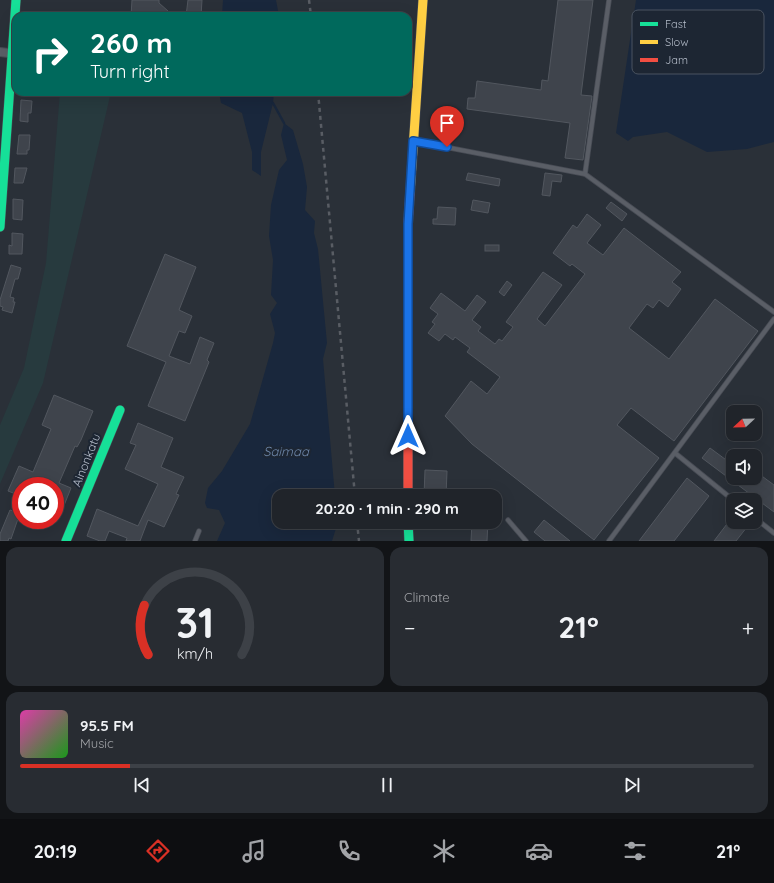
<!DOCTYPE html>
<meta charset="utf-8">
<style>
body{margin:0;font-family:Quicksand,sans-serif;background:#282c32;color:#f1f3f6;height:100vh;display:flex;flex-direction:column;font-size:15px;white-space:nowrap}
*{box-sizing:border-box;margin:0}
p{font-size:13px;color:#a2a4a8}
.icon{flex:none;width:22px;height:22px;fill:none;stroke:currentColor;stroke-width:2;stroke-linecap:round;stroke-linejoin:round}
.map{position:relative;height:541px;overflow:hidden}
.details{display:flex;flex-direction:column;gap:6px;padding:6px;background:#121417;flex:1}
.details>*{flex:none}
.top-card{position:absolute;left:12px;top:12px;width:400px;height:84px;border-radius:12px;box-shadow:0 4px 16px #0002,0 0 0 1px #3d4147;background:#00695c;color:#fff;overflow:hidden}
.needle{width:26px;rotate:248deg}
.fabs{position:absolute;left:726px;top:405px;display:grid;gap:8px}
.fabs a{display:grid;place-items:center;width:36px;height:36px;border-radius:8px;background:#20242a;box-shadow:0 4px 16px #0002,0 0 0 1px #3d4147;font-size:20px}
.speed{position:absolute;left:12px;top:477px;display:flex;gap:8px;font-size:20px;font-weight:700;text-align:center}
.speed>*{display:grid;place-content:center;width:52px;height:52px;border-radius:50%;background:#20242a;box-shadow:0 4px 16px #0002,0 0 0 1px #3d4147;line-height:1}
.speed .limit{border:6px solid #d22;background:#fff;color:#111}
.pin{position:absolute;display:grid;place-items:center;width:34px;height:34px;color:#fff;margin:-41px -17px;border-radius:50% 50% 50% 0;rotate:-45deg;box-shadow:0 0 4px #0007}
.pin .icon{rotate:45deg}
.me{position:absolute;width:44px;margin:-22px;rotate:0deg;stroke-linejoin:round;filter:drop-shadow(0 0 3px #0008)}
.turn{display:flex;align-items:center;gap:14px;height:84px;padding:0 12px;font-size:18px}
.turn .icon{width:52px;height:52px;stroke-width:2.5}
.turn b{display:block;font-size:28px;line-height:34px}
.big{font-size:30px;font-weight:700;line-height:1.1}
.details .card{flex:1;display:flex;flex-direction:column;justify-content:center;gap:6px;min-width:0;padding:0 14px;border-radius:12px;background:#282c32}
.details .dial{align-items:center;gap:0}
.dial svg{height:104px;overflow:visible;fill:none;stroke:#3d4147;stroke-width:7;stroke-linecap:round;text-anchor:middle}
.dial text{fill:#f1f3f6;stroke:none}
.song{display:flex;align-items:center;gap:12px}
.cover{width:48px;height:48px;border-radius:6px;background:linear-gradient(135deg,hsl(320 70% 55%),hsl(120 70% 35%))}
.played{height:4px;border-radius:2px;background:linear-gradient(90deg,#d93025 15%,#3d4147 15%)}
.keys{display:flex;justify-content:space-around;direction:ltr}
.heat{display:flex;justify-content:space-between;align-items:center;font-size:22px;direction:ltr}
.details .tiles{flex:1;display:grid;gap:6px;grid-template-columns:1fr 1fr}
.card:last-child{grid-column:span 2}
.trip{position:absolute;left:272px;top:489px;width:230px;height:40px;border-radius:12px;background:#20242a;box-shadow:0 4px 16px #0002,0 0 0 1px #3d4147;font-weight:700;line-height:40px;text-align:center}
.dock{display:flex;height:64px;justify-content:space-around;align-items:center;background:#0d0e11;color:#a2a4a8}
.dock .icon{width:28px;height:28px}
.dock .on{color:#d93025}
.dock b{font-size:18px;color:#f1f3f6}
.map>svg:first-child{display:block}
</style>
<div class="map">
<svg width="774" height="541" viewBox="0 0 774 541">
<rect width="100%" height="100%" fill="#2a3038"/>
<!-- green -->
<path fill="#273a3e" d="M60 92H111L43 383 0 484V425L24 368 46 263Z"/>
<!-- water -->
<g fill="#19273c">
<path d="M223 0H276L279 16H222Z"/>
<path d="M636 0H774V142L747 149 707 152 667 132 633 137 628 141 616 133Z"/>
<path d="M219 92H274L273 103 261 152V176L252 170V152L242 113 221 103Z"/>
<path d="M284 123 293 130 303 164 307 187 305 210 315 221 314 233 318 249 327 343 323 359 335 496H279V522H338L332 541H217L225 523 219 510 207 508 205 503 208 488 222 471 250 424 273 343 275 333 270 314 277 303 271 295 273 260 269 236 271 205 279 170 287 160 281 135Z"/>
</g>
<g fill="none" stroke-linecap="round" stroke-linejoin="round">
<!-- stream -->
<path stroke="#19273c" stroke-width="2.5" d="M273 103 284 123"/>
</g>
<!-- building -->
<g fill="#3f444c" stroke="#52575f">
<path d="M132 0H159V3L168 11V16H131Z"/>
<path d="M188 0H202L201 16H186Z"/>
<path d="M558 0H593L581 95 592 96 583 160 565 158 570 123 467 109 468 98H475L477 81 541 90 542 80 548 81Z"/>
<path d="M21 100 32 101 31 113H28V122L20 121Z"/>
<path d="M19 135H30L29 150H27V154H17Z"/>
<path d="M15 168H27L23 183H14Z"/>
<path d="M468 173 500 179 499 186 466 180Z"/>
<path d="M545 173 562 175 561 182 552 181 550 196 542 195Z"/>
<path d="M13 199 23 200 22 220 13 219Z"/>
<path d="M473 200 490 203 488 213 471 210Z"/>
<path d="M611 202 627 214 622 221 606 208Z"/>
<path d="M438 207 456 208 455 225 433 224V219H437Z"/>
<path d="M587 214 601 225 587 243 603 255 624 228 681 272 672 282 681 289 668 307 659 300 653 308 647 304 629 328 669 359 715 299 758 331 674 441 631 408 617 425 659 458 594 540 472 444 445 416 471 381 487 394 500 377 467 352 470 348 455 337 453 340 445 334 439 341 428 333 435 324 432 322 438 314 430 308 441 293 465 311 477 295 486 302 472 320 481 327 478 331 495 344 499 339 502 341 513 327 506 322 543 272 562 285 537 319 545 326 585 274 572 264 570 266 553 253 573 225 577 228Z"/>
<path d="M12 233 23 234 22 254H9V245L12 246Z"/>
<rect x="485" y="245" width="14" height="6"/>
<path d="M165 254 196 267 179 310 192 316 185 333 179 331 169 356 190 364 200 337 214 343 207 360 209 362 185 421 148 406 166 362 127 346Z"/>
<path d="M11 265 21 268 18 279H15L10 297 14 298 13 302H15L12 313 2 310 3 307 0 306V300Z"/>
<path d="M507 281 512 285 504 296 499 292Z"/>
<path d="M54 395 93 411 81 440 77 447 75 446 59 483 71 488 61 513 55 510V486H21V496L8 491 19 466 33 472 51 429 42 425Z"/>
<path d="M138 423 173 438 161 467 184 477 176 494 179 495 164 527 148 520 140 541H126L127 538 109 531 105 541H100L87 536 97 509 138 526 158 484 125 469 136 445 130 443Z"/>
<path d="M710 448 733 465V478H755V471L774 485V512L702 458Z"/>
<path d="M425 470 447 471 446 496H424Z"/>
<path d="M687 478 709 496 674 541H639Z"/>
<path d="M10 510 20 513 11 539 9 538 8 541H0V534Z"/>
<path d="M733 516V522H740L747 527 736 541H714Z"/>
<path d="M544 520 570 541H545L534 532Z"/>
<path d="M472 522H488L487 541H471Z"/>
</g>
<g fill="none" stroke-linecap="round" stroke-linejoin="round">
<defs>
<g id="lane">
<path d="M414 141 585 174 609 0"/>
<path d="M585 174 774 312"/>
<path d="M675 453 733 500"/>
<path d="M755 518 774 533"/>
<path d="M508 520 526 541"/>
<path d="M195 541 199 531"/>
<path d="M609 541 774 319"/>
</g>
<path id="street" d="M0 52 16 54"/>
<g id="fast">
<path d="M0 227 16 0"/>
<path d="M408 522 409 541"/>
<path d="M66 541 120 410"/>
</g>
<path id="slow" d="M410 194 423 0"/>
<path id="jam" d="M408 496V224L410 194"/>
</defs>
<!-- lane casing -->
<use href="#lane" stroke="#484c55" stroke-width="5.5"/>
<!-- street casing -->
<use href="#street" stroke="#484c55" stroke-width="10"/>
<!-- fast casing -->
<use href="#fast" stroke="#484c55" stroke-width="10"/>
<!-- slow casing -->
<use href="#slow" stroke="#484c55" stroke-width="10"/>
<!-- jam casing -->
<use href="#jam" stroke="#484c55" stroke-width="10"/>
<!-- lane -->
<use href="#lane" stroke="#5a5e66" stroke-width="4"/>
<!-- street -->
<use href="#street" stroke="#5a5e66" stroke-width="8"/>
<!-- fast -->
<use href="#fast" stroke="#16e098" stroke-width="9"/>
<!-- slow -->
<use href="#slow" stroke="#ffcf43" stroke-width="9"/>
<!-- jam -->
<use href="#jam" stroke="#f24e42" stroke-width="9"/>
<!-- rail -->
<g stroke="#595d64" stroke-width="2.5" stroke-dasharray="4 4" stroke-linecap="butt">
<path d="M309 0 311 16"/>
<path d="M318 92 355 496"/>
<path d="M357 522 359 541"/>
</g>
</g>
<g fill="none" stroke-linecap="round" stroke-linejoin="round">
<defs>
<path id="route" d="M408 436V224L413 141 447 147"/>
</defs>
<!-- route casing -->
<use href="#route" stroke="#114b97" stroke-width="10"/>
<!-- route -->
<use href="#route" stroke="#1a73e8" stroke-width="7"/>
</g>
<g text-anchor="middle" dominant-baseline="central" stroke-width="4" stroke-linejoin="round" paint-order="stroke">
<!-- street labels -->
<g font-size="12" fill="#b4bcc9" stroke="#1d2633">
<text transform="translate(86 460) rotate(-68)">Ainonkatu</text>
</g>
<!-- water labels -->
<g font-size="13" font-style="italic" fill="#6d86a8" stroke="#1d2633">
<text x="286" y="451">Saimaa</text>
</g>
</g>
<!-- legend -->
<rect x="632" y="10" width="132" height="64" rx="6" fill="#1d2633" stroke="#4a5360" stroke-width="1"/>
<rect x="640" y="22" width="18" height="4" fill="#16e098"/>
<rect x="640" y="40" width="18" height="4" fill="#ffcf43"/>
<rect x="640" y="58" width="18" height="4" fill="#f24e42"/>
<g font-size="11" fill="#b4bcc9">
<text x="665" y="28">Fast</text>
<text x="665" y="46">Slow</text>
<text x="665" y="64">Jam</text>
</g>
</svg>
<div class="fabs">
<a><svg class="needle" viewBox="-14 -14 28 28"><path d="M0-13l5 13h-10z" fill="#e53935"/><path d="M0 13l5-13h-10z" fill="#a2a4a8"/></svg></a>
<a><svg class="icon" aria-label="sound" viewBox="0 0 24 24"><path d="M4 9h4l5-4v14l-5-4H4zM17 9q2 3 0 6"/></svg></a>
<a><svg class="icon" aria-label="layers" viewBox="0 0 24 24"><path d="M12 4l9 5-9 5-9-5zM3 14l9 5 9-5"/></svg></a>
</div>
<div class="speed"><div class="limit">40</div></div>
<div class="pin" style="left:447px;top:147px;background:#d93025"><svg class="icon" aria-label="arrive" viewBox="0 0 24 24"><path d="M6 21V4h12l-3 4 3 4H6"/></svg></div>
<svg class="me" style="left:408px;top:436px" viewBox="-20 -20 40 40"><path d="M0-17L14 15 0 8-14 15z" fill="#1a73e8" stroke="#fff" stroke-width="4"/></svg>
<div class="trip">20:20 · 1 min · 290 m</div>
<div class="top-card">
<div class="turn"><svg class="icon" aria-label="right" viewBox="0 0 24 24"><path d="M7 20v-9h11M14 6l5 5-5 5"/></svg><div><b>260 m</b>Turn right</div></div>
</div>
</div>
<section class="details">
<div class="tiles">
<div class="card dial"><svg viewBox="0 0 100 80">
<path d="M14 69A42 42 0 1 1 86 69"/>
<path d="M14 69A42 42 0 0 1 11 31" stroke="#d93025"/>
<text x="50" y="56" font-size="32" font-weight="700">31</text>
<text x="50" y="72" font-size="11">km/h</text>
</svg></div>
<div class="card"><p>Climate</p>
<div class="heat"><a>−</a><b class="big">21°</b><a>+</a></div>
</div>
<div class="card">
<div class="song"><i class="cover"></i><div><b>95.5 FM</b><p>Music</p></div></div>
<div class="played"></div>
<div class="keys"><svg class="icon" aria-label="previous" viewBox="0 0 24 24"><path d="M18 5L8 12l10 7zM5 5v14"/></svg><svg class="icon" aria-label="pause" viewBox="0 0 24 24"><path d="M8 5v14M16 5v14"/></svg><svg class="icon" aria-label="next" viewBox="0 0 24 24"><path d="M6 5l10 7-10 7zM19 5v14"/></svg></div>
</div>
</div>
</section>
<nav class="dock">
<b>20:19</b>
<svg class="icon on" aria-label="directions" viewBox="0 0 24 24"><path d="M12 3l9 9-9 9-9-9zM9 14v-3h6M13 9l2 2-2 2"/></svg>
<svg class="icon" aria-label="music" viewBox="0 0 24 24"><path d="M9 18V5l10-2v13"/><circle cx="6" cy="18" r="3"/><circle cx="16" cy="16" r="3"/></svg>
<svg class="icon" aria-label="phone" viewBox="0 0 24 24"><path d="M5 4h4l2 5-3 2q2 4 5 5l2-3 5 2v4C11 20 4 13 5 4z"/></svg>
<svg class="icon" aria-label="climate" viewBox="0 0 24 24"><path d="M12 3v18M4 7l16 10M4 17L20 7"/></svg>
<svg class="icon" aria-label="car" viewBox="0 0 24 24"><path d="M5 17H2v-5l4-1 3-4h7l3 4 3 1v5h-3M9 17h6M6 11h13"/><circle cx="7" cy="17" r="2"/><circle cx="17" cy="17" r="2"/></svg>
<svg class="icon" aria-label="filters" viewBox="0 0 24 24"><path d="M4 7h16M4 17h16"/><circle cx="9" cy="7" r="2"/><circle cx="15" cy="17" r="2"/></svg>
<b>21°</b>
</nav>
